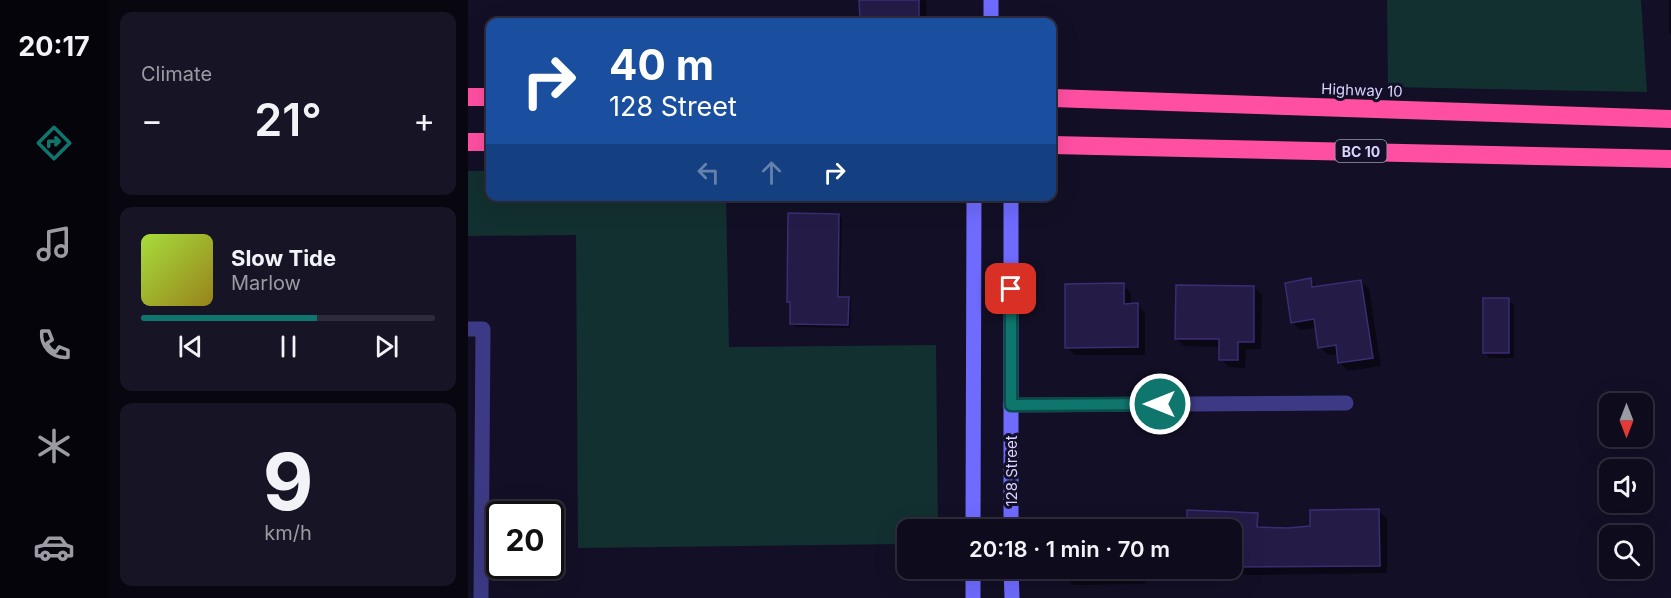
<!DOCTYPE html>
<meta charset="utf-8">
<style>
body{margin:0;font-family:Inter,sans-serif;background:#171425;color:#f1f3f6;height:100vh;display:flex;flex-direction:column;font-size:22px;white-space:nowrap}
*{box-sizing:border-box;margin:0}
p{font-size:20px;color:#9b9ba3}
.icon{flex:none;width:33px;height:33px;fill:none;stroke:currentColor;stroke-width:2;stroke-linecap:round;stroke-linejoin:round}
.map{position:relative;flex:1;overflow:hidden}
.drawer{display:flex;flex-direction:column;gap:12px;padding:12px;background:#08060f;width:360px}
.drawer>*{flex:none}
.hud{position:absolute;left:18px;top:18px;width:570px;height:183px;border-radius:12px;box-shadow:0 6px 24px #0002,0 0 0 2px #2e2b3b;background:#1a4fa0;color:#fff;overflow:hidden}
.needle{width:39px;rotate:180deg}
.fabs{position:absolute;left:1131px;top:393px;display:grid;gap:12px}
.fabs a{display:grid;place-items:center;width:54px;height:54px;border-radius:12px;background:#0e0b1c;box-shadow:0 6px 24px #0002,0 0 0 2px #2e2b3b;font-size:30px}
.speed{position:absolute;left:18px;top:501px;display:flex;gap:12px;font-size:30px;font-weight:700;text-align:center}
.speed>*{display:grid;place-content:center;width:78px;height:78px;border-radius:50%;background:#0e0b1c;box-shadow:0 6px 24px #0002,0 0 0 2px #2e2b3b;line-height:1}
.speed .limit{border:3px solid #111;border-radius:9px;background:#fff;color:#111}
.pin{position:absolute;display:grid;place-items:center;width:51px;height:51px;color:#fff;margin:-26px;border-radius:12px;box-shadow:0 3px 9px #0006}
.me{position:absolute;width:66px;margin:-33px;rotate:270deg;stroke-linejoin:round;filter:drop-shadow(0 0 4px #0008)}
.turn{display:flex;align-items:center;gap:21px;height:126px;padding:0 24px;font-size:27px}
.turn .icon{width:78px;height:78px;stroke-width:2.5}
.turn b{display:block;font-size:42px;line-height:51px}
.lanes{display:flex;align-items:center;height:57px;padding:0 24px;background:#0003;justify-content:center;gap:30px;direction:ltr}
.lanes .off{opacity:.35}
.big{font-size:45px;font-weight:600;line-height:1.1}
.drawer .widget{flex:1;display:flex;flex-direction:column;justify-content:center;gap:9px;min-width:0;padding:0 21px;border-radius:12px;background:#171425}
.drawer .dial{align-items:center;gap:0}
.dial b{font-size:78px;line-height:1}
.song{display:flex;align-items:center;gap:18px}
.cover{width:72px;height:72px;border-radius:9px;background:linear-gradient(135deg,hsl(80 70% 55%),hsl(50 70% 35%))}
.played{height:6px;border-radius:3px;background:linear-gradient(90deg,#0f766e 60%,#2e2b3b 60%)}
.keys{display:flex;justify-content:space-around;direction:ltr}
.heat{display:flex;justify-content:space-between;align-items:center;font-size:33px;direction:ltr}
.trip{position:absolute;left:429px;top:519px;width:345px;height:60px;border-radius:12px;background:#0e0b1c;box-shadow:0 6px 24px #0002,0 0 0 2px #2e2b3b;font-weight:600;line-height:60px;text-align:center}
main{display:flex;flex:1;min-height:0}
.menu{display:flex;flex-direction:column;width:108px;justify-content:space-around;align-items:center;background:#06040b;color:#9b9ba3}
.menu .icon{width:42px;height:42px}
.menu .current{color:#0f766e}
.menu b{font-size:27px;color:#f1f3f6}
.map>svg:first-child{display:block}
</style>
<main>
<nav class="menu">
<b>20:17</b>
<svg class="icon current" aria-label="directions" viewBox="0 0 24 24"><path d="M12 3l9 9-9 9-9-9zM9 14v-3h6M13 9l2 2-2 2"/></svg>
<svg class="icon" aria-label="music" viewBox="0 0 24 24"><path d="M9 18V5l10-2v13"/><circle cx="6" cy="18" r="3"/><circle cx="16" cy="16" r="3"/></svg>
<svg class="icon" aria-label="phone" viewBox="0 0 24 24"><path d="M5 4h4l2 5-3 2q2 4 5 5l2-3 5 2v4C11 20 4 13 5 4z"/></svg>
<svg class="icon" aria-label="climate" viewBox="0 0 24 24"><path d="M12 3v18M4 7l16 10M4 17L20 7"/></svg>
<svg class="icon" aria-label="car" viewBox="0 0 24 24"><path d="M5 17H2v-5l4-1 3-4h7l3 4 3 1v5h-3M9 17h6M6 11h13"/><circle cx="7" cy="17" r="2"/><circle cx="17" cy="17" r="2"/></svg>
</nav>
<section class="drawer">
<div class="widget"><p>Climate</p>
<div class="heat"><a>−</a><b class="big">21°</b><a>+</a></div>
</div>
<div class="widget">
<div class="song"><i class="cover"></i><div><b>Slow Tide</b><p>Marlow</p></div></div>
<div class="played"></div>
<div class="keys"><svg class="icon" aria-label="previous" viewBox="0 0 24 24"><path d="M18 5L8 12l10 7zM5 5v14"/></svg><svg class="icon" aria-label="pause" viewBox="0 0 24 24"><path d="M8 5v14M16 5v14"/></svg><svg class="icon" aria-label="next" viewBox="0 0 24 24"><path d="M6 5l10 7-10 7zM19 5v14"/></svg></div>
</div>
<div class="widget dial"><b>9</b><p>km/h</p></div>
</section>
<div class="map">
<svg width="1203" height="598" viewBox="0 0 1203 598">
<rect width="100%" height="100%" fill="#130f26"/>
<!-- green -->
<g fill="#12302f">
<path d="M919 0H1173L1179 92 920 87Z"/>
<path d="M0 171H22V196L258 197 261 347 468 345 470 529 440 530 439 544 110 548 108 235 0 236Z"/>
</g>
<!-- shadow -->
<g fill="#0007">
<path d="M393 0H458L459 22H398L394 18Z"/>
<path d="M1201 0H1203V35L1201 33Z"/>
<path d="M371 215 374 218 372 298H380L383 301 382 328 327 327 324 324V304L320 301Z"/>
<path d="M842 280 850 288 893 281 901 289 913 366 880 371 872 363 870 354 860 355 852 347 849 328 832 330 824 322Z"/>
<path d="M655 285 663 293V305H669L677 313V355H607L599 347Z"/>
<path d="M786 287 794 295 793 349H778L777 368 761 367 753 359V347L716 346 708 338Z"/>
<path d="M1040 300 1046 305V358H1022L1017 353Z"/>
<path d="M911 511 919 519V573L787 575 677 571V584L605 585 597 577V568H764V530L843 528Z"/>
<path d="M598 521 670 522 677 530H598Z"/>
</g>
<!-- building -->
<g fill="#241b47" stroke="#3b2d73" stroke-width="1.5">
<path d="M391 0H451V20L392 19Z"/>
<path d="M320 213 371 214 370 297H381L380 325 322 324V302H319Z"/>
<path d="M843 278 844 287 893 280 905 358 870 363 868 345 850 348 846 319 823 323 817 283Z"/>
<path d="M656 283V304L670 303V347L597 348V284Z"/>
<path d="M708 285 786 286V342H770V360H751V339H707Z"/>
<rect x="1015" y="298" width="26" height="55"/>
<path d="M911 509 912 566 764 567V530H719V510L790 513 789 527 820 528 842 526V510Z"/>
</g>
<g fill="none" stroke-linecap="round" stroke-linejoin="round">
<!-- lane -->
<g stroke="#3d3a85" stroke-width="15">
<path d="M0 329H15L13 598"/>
<path d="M542 405 878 403"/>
</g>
<!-- secondary -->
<g stroke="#6f6bff" stroke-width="15">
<path d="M523 0V22"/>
<path d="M543 196V530"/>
<path d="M505 530 506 196"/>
<path d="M543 568 544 598"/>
<path d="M505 598V568"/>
</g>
<!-- highway -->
<g stroke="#ff4fa3" stroke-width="18">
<path d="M0 97H22"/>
<path d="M584 98 1203 119"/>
<path d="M0 142H22"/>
<path d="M584 145 1203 159"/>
</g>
</g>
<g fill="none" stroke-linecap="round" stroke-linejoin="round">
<defs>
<path id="route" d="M543 289V405L692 404"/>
</defs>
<!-- route casing -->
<use href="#route" stroke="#0a4d48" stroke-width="15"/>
<!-- route -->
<use href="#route" stroke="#0f766e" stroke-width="10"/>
</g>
<g text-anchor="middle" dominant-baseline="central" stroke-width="6" stroke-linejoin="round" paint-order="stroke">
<!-- shield labels -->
<rect fill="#130f26" stroke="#9e99be" stroke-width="1.5" x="867.5" y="140" width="51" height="22" rx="4.5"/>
<g font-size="14" font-weight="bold" fill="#d9d4ff">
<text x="893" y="151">BC 10</text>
</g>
<!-- street labels -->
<g font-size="15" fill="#d9d4ff" stroke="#130f26">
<text transform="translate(894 90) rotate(2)">Highway 10</text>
<text transform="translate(543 471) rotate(-90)">128 Street</text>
</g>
</g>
</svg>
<div class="fabs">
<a><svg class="needle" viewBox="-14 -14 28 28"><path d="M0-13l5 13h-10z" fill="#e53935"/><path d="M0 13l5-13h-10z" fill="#9b9ba3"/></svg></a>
<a><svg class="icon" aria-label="sound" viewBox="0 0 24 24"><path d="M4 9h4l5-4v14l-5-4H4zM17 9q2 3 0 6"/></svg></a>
<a><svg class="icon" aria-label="search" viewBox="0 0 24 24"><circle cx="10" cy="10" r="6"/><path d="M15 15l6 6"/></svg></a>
</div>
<div class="speed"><div class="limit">20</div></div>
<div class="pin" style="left:543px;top:289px;background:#d93025"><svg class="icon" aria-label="arrive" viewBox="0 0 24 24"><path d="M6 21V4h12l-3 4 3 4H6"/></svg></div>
<svg class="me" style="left:692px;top:404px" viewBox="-20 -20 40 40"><circle r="17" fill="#0f766e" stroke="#fff" stroke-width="3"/><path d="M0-11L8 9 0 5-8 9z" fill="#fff"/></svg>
<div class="trip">20:18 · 1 min · 70 m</div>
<div class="hud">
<div class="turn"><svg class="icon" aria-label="right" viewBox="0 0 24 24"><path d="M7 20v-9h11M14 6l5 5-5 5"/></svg><div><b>40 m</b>128 Street</div></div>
<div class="lanes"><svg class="icon off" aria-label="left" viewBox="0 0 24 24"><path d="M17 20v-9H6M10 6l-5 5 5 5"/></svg><svg class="icon off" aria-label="ahead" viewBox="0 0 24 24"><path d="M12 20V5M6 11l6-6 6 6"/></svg><svg class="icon" aria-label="right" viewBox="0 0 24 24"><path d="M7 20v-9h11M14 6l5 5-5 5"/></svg></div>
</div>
</div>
</main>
